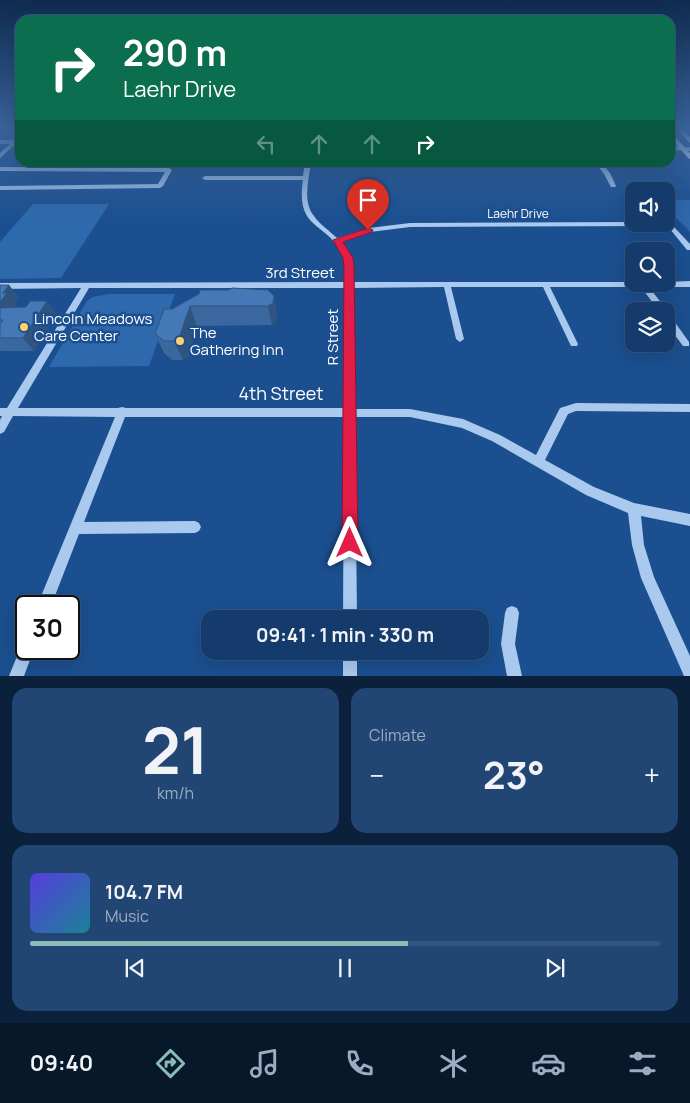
<!DOCTYPE html>
<meta charset="utf-8">
<style>
body{margin:0;font-family:Manrope,sans-serif;background:#214673;color:#f1f3f6;height:100vh;display:flex;flex-direction:column;font-size:19px;white-space:nowrap}
*{box-sizing:border-box;margin:0}
p{font-size:16px;color:#9dadc1}
.icon{flex:none;width:28px;height:28px;fill:none;stroke:currentColor;stroke-width:2;stroke-linecap:round;stroke-linejoin:round}
.map{position:relative;height:676px;overflow:hidden}
.panel{display:flex;flex-direction:column;gap:12px;padding:12px;background:#0b203b;flex:1}
.panel>*{flex:none}
.banner{position:absolute;left:15px;top:15px;width:660px;height:152px;border-radius:15px;box-shadow:0 5px 20px #0002,0 0 0 1px #33557e;background:#0b6e4f;color:#fff;overflow:hidden}
.controls{position:absolute;left:625px;top:182px;display:grid;gap:10px}
.controls a{display:grid;place-items:center;width:50px;height:50px;border-radius:10px;background:#143b6b;box-shadow:0 5px 20px #0002,0 0 0 1px #33557e;font-size:25px}
.speed{position:absolute;left:15px;top:595px;display:flex;gap:10px;font-size:25px;font-weight:700;text-align:center}
.speed>*{display:grid;place-content:center;width:65px;height:65px;border-radius:50%;background:#143b6b;box-shadow:0 5px 20px #0002,0 0 0 1px #33557e;line-height:1}
.speed .limit{border:2px solid #111;border-radius:8px;background:#fff;color:#111}
.pin{position:absolute;display:grid;place-items:center;width:42px;height:42px;color:#fff;margin:-51px -21px;border-radius:50% 50% 50% 0;rotate:-45deg;box-shadow:0 0 5px #0007}
.pin .icon{rotate:45deg}
.me{position:absolute;width:55px;margin:-28px;rotate:0deg;stroke-linejoin:round;filter:drop-shadow(0 0 4px #0008)}
.turn{display:flex;align-items:center;gap:18px;height:105px;padding:0 25px;font-size:22px}
.turn .icon{width:65px;height:65px;stroke-width:2.5}
.turn b{display:block;font-size:35px;line-height:42px}
.lanes{display:flex;align-items:center;height:48px;padding:0 25px;background:#0003;justify-content:center;gap:25px;direction:ltr}
.lanes .off{opacity:.35}
.big{font-size:38px;font-weight:700;line-height:1.1}
.panel .widget{flex:1;display:flex;flex-direction:column;justify-content:center;gap:8px;min-width:0;padding:0 18px;border-radius:15px;background:#214673}
.panel .dial{align-items:center;gap:0}
.dial b{font-size:65px;line-height:1}
.song{display:flex;align-items:center;gap:15px}
.cover{width:60px;height:60px;border-radius:8px;background:linear-gradient(135deg,hsl(250 70% 55%),hsl(190 70% 35%))}
.played{height:5px;border-radius:2px;background:linear-gradient(90deg,#8bbbb9 60%,#33557e 60%)}
.keys{display:flex;justify-content:space-around;direction:ltr}
.heat{display:flex;justify-content:space-between;align-items:center;font-size:28px;direction:ltr}
.panel .tiles{flex:1;display:grid;gap:12px;grid-template-columns:1fr 1fr}
.widget:last-child{grid-column:span 2}
.trip{position:absolute;left:201px;top:610px;width:288px;height:50px;border-radius:15px;background:#143b6b;box-shadow:0 5px 20px #0002,0 0 0 1px #33557e;font-weight:700;line-height:50px;text-align:center}
.menu{display:flex;height:80px;justify-content:space-around;align-items:center;background:#08182b;color:#9dadc1}
.menu .icon{width:35px;height:35px}
.menu .current{color:#8bbbb9}
.menu b{font-size:22px;color:#f1f3f6}
.map>svg:first-child{display:block}
</style>
<div class="map">
<svg width="690" height="676" viewBox="0 0 690 676">
<rect width="100%" height="100%" fill="#1b4f8f"/>
<!-- green -->
<g fill="#2e69ad">
<path d="M666 199 690 200V232L669 210Z"/>
<path d="M33 204H109L61 278 0 279V242Z"/>
<path d="M108 294H175L149 366 49 367 87 301 93 297Z"/>
</g>
<g fill="none" stroke-linecap="round" stroke-linejoin="round">
<!-- minor -->
<g fill="#a9c9ee" fill-rule="evenodd">
<path d="M20 135V140L0 158V153L10 144H0V140H13Z"/>
<path d="M670 146 690 147V151L670 150Z"/>
<path d="M305 162H311C309 180 302 201 314 216 320 225 330 231 337 238L369 228 410 223 634 222V224H666V222L674 227 690 244V250H687L670 229 664 226 410 227 370 232 340 242C351 254 353 267 353 282H634V284H666V282L690 281V287H649L666 309 667 311 666 312V311H659L641 287H550L578 344 577 346H571L570 344 543 287H451L464 339 460 342 456 339 444 287 353 288 354 409H410L463 419 500 435 536 455 560 408 576 403 690 404V412L576 411 568 414 545 460 594 487 634 503 690 514V526L641 516 644 545 654 577 690 656V676H684L641 578 632 545 628 513 586 495 492 441 462 428 410 417H355L357 619H343L344 417H125L84 522 195 521 199 523 201 527 199 531 195 533 79 534 51 606H37L115 417 13 416 4 432 0 434V420L2 416H0V408H7L81 288 0 289V283L345 282C345 273 346 264 342 255 328 221 295 232 303 180H205L202 178 205 176H303ZM89 288H345L344 408H126L122 407 118 408H18Z"/>
<path d="M595 162H601L610 173 616 186 615 187H611L604 174Z"/>
<path d="M0 167 169 168 172 170 163 186 160 188 0 190V186L158 184 165 172 0 171Z"/>
<path d="M666 313 669 314 689 342V346H683L666 323Z"/>
<path d="M512 606 517 608 519 613 515 644 522 676H507L501 644 505 613 507 608Z"/>
<path d="M26 642V649H34L24 676H9L22 644Z"/>
<rect x="343" y="651" width="14" height="25"/>
</g>
<!-- major -->
<g fill="#f0f6ff" fill-rule="evenodd">
<path d="M676 128H682L690 137V143Z"/>
<path d="M670 131 690 153V159L688 158 670 137Z"/>
</g>
</g>
<!-- wall -->
<g fill="#3a679d">
<path d="M0 285H9L19 298 15 303 17 306 16 307H26L47 301 56 314 34 351H1L0 350Z"/>
<path d="M274 296 277 316 276 322 272 325 197 326 188 357 183 360H172L164 353 155 334 172 309Z"/>
</g>
<!-- shaded-wall -->
<g fill="#305480">
<path d="M9 285 19 298 15 303 17 306 6 321 0 313V302L3 293Z"/>
<path d="M274 296 277 316 276 322 272 325 268 306Z"/>
<path d="M47 301 56 314 34 351 23 338Z"/>
<path d="M190 306 197 326 188 357 183 360 174 341Z"/>
</g>
<!-- building -->
<g fill="#4478b7" stroke="#305480">
<path d="M0 285H9L3 293H7L0 302Z"/>
<path d="M232 288 268 290 274 296 273 303 268 306H190L179 338 174 341H164L155 334 164 309H172L199 294 200 290H229Z"/>
<path d="M30 301H47L23 338H0V324L3 320H0V308L26 307Z"/>
</g>
<!-- sky -->
<linearGradient id="sky" x2="0" y2="1"><stop stop-color="#0f2b4f"/><stop offset="0.58" stop-color="#39639b"/><stop offset="1" stop-color="#39639b" stop-opacity="0"/></linearGradient>
<rect width="690" height="222" fill="url(#sky)"/>
<!-- route -->
<path fill="#e11d48" stroke="#92132f" d="M368 228 373 230 372 232 343 242 353 258 354 268 358 543 355 549 350 551 344 549 342 543 344 268 343 258 333 240Z"/>
<!-- markers -->
<g fill="#ffd166" stroke="#1b4f8f" stroke-width="2">
<circle cx="24" cy="327" r="5"/>
<circle cx="180" cy="341" r="5"/>
</g>
<g text-anchor="middle" dominant-baseline="central" stroke-width="5" stroke-linejoin="round" paint-order="stroke">
<!-- far-street labels -->
<g font-size="12" fill="#fff" stroke="#1b4f8f">
<text x="518" y="213">Laehr Drive</text>
</g>
<!-- street labels -->
<g font-size="15" fill="#fff" stroke="#1b4f8f">
<text x="300" y="272">3rd Street</text>
<text transform="translate(332 337) rotate(-90)">R Street</text>
</g>
<!-- poi labels -->
<g font-size="15" fill="#fff" stroke="#1b4f8f" text-anchor="start">
<text x="34" y="318">Lincoln Meadows<tspan x="34" dy="17">Care Center</tspan></text>
<text x="190" y="332">The<tspan x="190" dy="17">Gathering Inn</tspan></text>
</g>
<!-- near-street labels -->
<g font-size="18" fill="#fff" stroke="#1b4f8f">
<text x="281" y="393">4th Street</text>
</g>
</g>
</svg>
<div class="controls">
<a><svg class="icon" aria-label="sound" viewBox="0 0 24 24"><path d="M4 9h4l5-4v14l-5-4H4zM17 9q2 3 0 6"/></svg></a>
<a><svg class="icon" aria-label="search" viewBox="0 0 24 24"><circle cx="10" cy="10" r="6"/><path d="M15 15l6 6"/></svg></a>
<a><svg class="icon" aria-label="layers" viewBox="0 0 24 24"><path d="M12 4l9 5-9 5-9-5zM3 14l9 5 9-5"/></svg></a>
</div>
<div class="speed"><div class="limit">30</div></div>
<div class="pin" style="left:368px;top:230px;background:#d93025"><svg class="icon" aria-label="arrive" viewBox="0 0 24 24"><path d="M6 21V4h12l-3 4 3 4H6"/></svg></div>
<svg class="me" style="left:350px;top:543px" viewBox="-20 -20 40 40"><path d="M0-17L14 15 0 8-14 15z" fill="#e11d48" stroke="#fff" stroke-width="4"/></svg>
<div class="trip">09:41 · 1 min · 330 m</div>
<div class="banner">
<div class="turn"><svg class="icon" aria-label="right" viewBox="0 0 24 24"><path d="M7 20v-9h11M14 6l5 5-5 5"/></svg><div><b>290 m</b>Laehr Drive</div></div>
<div class="lanes"><svg class="icon off" aria-label="left" viewBox="0 0 24 24"><path d="M17 20v-9H6M10 6l-5 5 5 5"/></svg><svg class="icon off" aria-label="ahead" viewBox="0 0 24 24"><path d="M12 20V5M6 11l6-6 6 6"/></svg><svg class="icon off" aria-label="ahead" viewBox="0 0 24 24"><path d="M12 20V5M6 11l6-6 6 6"/></svg><svg class="icon" aria-label="right" viewBox="0 0 24 24"><path d="M7 20v-9h11M14 6l5 5-5 5"/></svg></div>
</div>
</div>
<section class="panel">
<div class="tiles">
<div class="widget dial"><b>21</b><p>km/h</p></div>
<div class="widget"><p>Climate</p>
<div class="heat"><a>−</a><b class="big">23°</b><a>+</a></div>
</div>
<div class="widget">
<div class="song"><i class="cover"></i><div><b>104.7 FM</b><p>Music</p></div></div>
<div class="played"></div>
<div class="keys"><svg class="icon" aria-label="previous" viewBox="0 0 24 24"><path d="M18 5L8 12l10 7zM5 5v14"/></svg><svg class="icon" aria-label="pause" viewBox="0 0 24 24"><path d="M8 5v14M16 5v14"/></svg><svg class="icon" aria-label="next" viewBox="0 0 24 24"><path d="M6 5l10 7-10 7zM19 5v14"/></svg></div>
</div>
</div>
</section>
<nav class="menu">
<b>09:40</b>
<svg class="icon current" aria-label="directions" viewBox="0 0 24 24"><path d="M12 3l9 9-9 9-9-9zM9 14v-3h6M13 9l2 2-2 2"/></svg>
<svg class="icon" aria-label="music" viewBox="0 0 24 24"><path d="M9 18V5l10-2v13"/><circle cx="6" cy="18" r="3"/><circle cx="16" cy="16" r="3"/></svg>
<svg class="icon" aria-label="phone" viewBox="0 0 24 24"><path d="M5 4h4l2 5-3 2q2 4 5 5l2-3 5 2v4C11 20 4 13 5 4z"/></svg>
<svg class="icon" aria-label="climate" viewBox="0 0 24 24"><path d="M12 3v18M4 7l16 10M4 17L20 7"/></svg>
<svg class="icon" aria-label="car" viewBox="0 0 24 24"><path d="M5 17H2v-5l4-1 3-4h7l3 4 3 1v5h-3M9 17h6M6 11h13"/><circle cx="7" cy="17" r="2"/><circle cx="17" cy="17" r="2"/></svg>
<svg class="icon" aria-label="filters" viewBox="0 0 24 24"><path d="M4 7h16M4 17h16"/><circle cx="9" cy="7" r="2"/><circle cx="15" cy="17" r="2"/></svg>
</nav>
